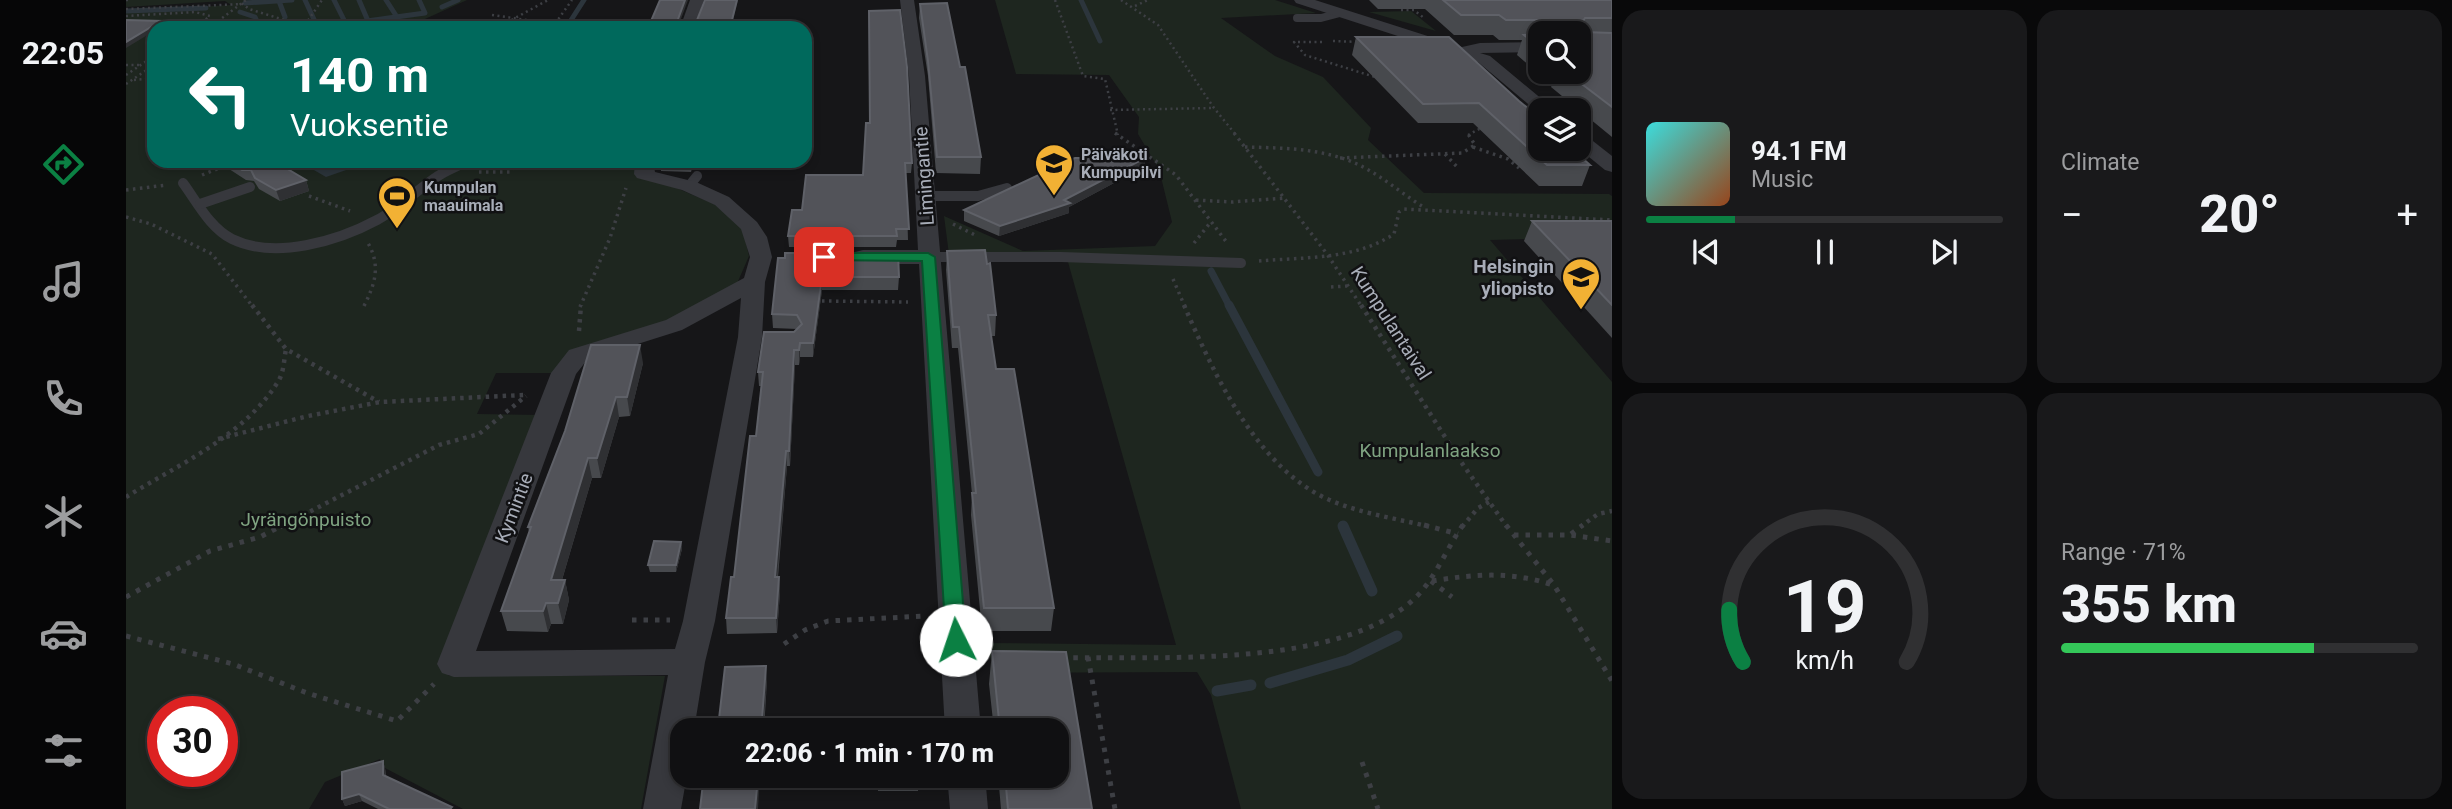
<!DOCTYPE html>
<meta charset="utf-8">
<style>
body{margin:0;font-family:Roboto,sans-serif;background:#19191b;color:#f1f3f6;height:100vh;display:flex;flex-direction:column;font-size:26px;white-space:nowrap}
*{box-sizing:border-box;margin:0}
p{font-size:23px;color:#9c9d9f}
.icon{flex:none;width:38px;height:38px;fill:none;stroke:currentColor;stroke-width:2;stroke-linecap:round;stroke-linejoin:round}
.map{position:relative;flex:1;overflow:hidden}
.side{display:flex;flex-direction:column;gap:10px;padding:10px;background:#09090a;width:840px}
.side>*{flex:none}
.banner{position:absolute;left:21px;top:21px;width:665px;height:147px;border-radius:21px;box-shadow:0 4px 10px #0003,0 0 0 2px #303032;background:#00695c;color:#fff;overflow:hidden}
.buttons{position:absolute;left:1402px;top:21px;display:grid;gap:14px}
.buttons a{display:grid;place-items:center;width:63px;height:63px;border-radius:14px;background:#101012;box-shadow:0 4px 10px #0003,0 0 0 2px #303032;font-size:35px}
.speed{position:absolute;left:21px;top:696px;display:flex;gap:14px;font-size:35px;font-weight:700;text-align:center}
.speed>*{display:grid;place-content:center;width:91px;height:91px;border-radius:50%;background:#101012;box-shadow:0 4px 10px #0003,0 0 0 2px #303032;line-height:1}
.speed .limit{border:10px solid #d22;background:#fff;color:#111}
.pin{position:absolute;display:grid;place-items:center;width:60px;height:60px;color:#fff;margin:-30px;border-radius:14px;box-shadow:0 4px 10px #0006}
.me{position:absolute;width:77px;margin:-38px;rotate:356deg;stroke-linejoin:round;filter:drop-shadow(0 0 5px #0008)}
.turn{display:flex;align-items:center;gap:24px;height:147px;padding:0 28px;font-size:32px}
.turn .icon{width:91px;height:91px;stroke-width:2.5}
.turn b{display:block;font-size:49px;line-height:60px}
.big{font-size:52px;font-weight:800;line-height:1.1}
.side .widget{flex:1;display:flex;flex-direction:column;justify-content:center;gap:10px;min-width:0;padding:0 24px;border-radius:21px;background:#19191b}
.side .dial{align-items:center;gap:0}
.dial svg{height:182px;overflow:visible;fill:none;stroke:#303032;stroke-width:7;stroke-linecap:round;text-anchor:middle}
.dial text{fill:#f1f3f6;stroke:none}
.song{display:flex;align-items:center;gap:21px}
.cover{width:84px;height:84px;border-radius:10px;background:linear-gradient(135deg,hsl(180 70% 55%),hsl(20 70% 35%))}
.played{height:7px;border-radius:4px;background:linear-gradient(90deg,#0b8043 25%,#303032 25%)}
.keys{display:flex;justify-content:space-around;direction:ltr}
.heat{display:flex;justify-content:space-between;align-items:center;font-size:38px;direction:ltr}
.charge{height:10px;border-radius:5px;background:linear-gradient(90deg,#34c759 71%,#303032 0)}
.side .tiles{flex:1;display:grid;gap:10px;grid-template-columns:repeat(2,1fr)}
.trip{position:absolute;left:544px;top:718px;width:399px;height:70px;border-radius:21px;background:#101012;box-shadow:0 4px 10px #0003,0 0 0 2px #303032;font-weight:800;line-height:70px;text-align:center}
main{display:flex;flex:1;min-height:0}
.tab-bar{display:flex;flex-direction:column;width:126px;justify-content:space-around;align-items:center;background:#060607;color:#9c9d9f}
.tab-bar .icon{width:49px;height:49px}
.tab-bar .selected{color:#0b8043}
.tab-bar b{font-size:32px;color:#f1f3f6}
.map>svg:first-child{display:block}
</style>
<main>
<nav class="tab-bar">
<b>22:05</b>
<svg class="icon selected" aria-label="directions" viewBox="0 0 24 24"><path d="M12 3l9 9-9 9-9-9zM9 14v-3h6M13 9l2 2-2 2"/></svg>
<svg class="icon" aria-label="music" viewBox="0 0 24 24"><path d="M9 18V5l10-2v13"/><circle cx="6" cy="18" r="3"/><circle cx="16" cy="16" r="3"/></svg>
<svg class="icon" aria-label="phone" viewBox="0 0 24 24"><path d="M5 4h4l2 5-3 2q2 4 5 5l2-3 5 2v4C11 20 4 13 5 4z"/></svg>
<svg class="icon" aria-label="climate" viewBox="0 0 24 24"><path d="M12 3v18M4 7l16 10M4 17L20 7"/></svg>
<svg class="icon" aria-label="car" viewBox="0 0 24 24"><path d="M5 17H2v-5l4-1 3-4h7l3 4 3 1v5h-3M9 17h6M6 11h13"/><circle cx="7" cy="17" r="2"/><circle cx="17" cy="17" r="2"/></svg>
<svg class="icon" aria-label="filters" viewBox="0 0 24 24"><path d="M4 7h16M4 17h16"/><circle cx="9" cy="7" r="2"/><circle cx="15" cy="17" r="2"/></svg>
</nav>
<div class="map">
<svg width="1486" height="809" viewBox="0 0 1486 809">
<rect width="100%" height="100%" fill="#161618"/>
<!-- green -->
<g fill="#1e261f" fill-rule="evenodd">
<path d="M0 0H341L279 28H28V161H329L337 167 499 166 588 204 616 227 623 256 610 286 600 294 429 373H370L351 414 414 415 317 665 323 676H539L515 809H337L259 768 254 759 199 782 183 809H0V11L105 5 99 1 0 7ZM37 712H96V772H37Z"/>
<path d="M869 0H1149L1190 13 1095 18 1149 56 1197 77 1245 128 1242 140 1298 193 1483 194 1486 196V237L1364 240 1486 382V809H1115L1085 695 1071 672 864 673 866 661 856 643 1050 645 942 262H824L818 216 897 251 1029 246 1046 222 1033 169 1012 134 1013 117 983 75 890 74Z"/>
<path d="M1285 11 1310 31 1243 12Z"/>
</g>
<!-- water -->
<path fill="#2c353c" d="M195 161H246L200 177 181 166Z"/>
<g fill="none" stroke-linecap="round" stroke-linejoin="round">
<!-- stream-far3 -->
<g stroke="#2c353c" stroke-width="5">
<path d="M179 0 192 28"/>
<path d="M208 0 220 24"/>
<path d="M233 0 245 28"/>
<path d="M260 0 271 17"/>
<path d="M955 0 974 41"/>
<path d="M153 1 159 17"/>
<path d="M119 3 166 0"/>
<path d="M316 7 332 0"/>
<path d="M0 11 80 8"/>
<path d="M114 12 129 17 134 28"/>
<path d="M159 21 162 28"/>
<path d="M190 28 299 13 293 0"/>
<path d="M440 28 458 0"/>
</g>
<!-- stream-far2 -->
<path stroke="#2c353c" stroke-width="7" d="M1085 271 1104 307"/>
<!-- stream-far1 -->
<path stroke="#2c353c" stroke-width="9" d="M1103 305 1192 472"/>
<!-- stream -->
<g stroke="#2c353c" stroke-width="11">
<path d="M1217 526 1246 591"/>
<path d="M1144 683 1222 660 1271 636"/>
<path d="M1091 691 1125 685"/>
</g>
<!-- path-far3 -->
<g stroke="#3d3f44" stroke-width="2.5" stroke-dasharray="2 3.5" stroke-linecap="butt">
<path d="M0 0H5"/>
<path d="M929 0 957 76 979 79 992 135"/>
<path d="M995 0 1032 25 1088 108 1110 135"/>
<path d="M1009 6 1022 0"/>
<path d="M0 9 117 4 123 9 184 28"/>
<path d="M1275 10H1288L1298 18"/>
<path d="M366 15 429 24"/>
<path d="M0 16 69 12 84 16 69 28"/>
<path d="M179 25 196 0"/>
<path d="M83 28 120 0"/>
<path d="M371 28 422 0"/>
<path d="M411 28 424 25"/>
<path d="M426 28 446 0"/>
<path d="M1207 41 1234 42"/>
<path d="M1196 42H1168L1179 55 1252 78"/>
<path d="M0 65H13"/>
<path d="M0 75 28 56"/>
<path d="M8 80 28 78"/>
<path d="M0 84 28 65"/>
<path d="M984 110 1087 108"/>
<path d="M1342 135 1357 127"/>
</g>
<!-- path-far2 -->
<g stroke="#3d3f44" stroke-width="3.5" stroke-dasharray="2.5 4.5" stroke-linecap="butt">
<path d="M989 133 1050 175 1102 244"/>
<path d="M1108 133 1201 254 1236 307"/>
<path d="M1119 147C1156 148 1196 148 1231 164 1255 175 1276 194 1299 208"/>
<path d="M1347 147 1382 159 1393 168"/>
<path d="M1319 154 1333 169"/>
<path d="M1214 158 1336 153 1349 145 1342 134 1344 133"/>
<path d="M353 172H385L391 161"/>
<path d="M76 175 111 161"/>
<path d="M0 190 41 185"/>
<path d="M183 196 224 211"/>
<path d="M1070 200 1106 202 1159 198"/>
<path d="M0 217 25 224 86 254 127 307"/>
<path d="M827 224 851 236"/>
<path d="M1068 243 1084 223"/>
<path d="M1133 261C1178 257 1229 260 1268 234L1273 212 1278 209 1486 220"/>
<path d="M1047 279 1059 307"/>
<path d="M1205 287 1221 286"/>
<path d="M696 301 782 302"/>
<path d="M238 306C249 284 255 266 242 243"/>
<path d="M454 307 484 238 500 188"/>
</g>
<!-- path-far1 -->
<g stroke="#3d3f44" stroke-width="4.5" stroke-dasharray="3.5 5" stroke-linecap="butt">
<path d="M126 305 160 349 253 402"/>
<path d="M1058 305C1088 374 1132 471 1206 501 1237 514 1273 519 1305 527"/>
<path d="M1235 305 1333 459 1381 527"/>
<path d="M453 331 455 305"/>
<path d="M92 439 182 416 254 402 398 395"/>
<path d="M0 497C52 465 120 435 153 380 158 371 158 359 160 349"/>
<path d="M154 527 313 445 353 434 400 396"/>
<path d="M1336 527 1352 508 1363 502"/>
<path d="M1454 527 1472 514 1486 511"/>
</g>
<!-- path -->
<g stroke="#3d3f44" stroke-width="5" stroke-dasharray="4.5 7" stroke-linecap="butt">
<path d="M1298 525 1332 534"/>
<path d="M1380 525 1428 585 1486 681"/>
<path d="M1445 534 1457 525"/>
<path d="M1388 535H1444L1486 541"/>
<path d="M1305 581 1326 597"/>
<path d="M1306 581C1349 574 1385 571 1427 585"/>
<path d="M0 597 84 551 134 537 157 525"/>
<path d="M506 620H544"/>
<path d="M0 636 107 664 181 693 271 721 308 684"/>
<path d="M658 644 679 630 702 621 800 616"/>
<path d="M962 657 989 809"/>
<path d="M936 658C1034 656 1211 669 1287 600 1309 580 1320 549 1337 525"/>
<path d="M1236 762 1252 809"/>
</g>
<!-- service-far1 -->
<path stroke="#37383d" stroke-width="8" d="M1171 18H1195L1214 13"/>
<!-- service -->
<g stroke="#37383d" stroke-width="10">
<path d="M57 183C71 202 84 228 106 239 149 260 212 241 251 220 273 208 291 190 312 176 321 170 331 167 340 161"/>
<path d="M563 186 571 176"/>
<path d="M799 196H852L881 188"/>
<path d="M74 204 124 187"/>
<path d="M802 257H935L1115 263"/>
</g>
<!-- minor -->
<g fill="#37383d" fill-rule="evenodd">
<path d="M564 0H578L568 28H554Z"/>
<path d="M774 0H788L799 76 855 730H819L793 264H737L729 262 726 257 729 252 737 250H792L783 76Z"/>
<path d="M1168 0H1189L1336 47 1354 43 1414 42V52L1354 53 1364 56 1429 110H1414V114L1352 62 1170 3Z"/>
<path d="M1452 133 1458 134 1486 156V172L1479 170 1452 148Z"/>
<path d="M509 161H527L529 172 570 182 603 197 631 222 641 237 646 257 639 282 636 337 589 621 579 662 568 730H556V775H561L555 809H517L542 675 328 677 316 673 311 664 425 373 443 350 540 320 618 278 624 257 615 229 589 205 556 190 511 178 508 174ZM615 298 612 337 557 621 549 649 350 651 450 374 461 360 556 330Z"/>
<path d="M821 775H859L862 809H824Z"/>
</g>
</g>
<!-- wall -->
<g fill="#47494d" fill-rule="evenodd">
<path d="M1243 0H1486V137L1425 87 1426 85 1391 55 1396 40H1373L1367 35H1328L1299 9H1252ZM1414 33H1452V72H1414Z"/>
<path d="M794 4 834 67 855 157 854 174 810 173 802 76 793 18Z"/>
<path d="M1230 37H1323L1414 149 1464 165 1456 186H1413L1347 123H1292L1226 55Z"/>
<path d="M740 123 786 163 785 173H780L782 240H771L770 247H663L662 236 676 210 737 175Z"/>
<path d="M1019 158 1018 167 943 207V213L873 236 838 221V210Z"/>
<path d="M98 161H148L180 180 183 191 154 201 133 189 128 181 120 180 100 167Z"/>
<path d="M568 161 565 172 535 171V165Z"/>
<path d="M1406 221H1486V338L1398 241Z"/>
<path d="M821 251 870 315 869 336H865L870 369 928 608 925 631H856L845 515 846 494 832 348H826L820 270Z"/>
<path d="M652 258 773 277 772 290H696L687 357H674L673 365H669L664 466H661L652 577H653L654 592 651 633 601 634 600 618 608 577 630 436 635 386H633L632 372 671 329 647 328 646 314Z"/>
<path d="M517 363 504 416 493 417 475 478H466L436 580H439L443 600 437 624H425L422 632 381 631 375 611 403 532 402 527 439 431Z"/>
<path d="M555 542 556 549 550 572H524L522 565Z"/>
<path d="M866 651 940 652 966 809H875L872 775H931V730H868L863 684Z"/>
<path d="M641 680 638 730H594L593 719Z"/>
<path d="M257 761 259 768 260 776 326 807V809H252L236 801 219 806 216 799Z"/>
<rect x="752" y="775" width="40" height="16"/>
</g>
<!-- shaded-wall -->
<g fill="#2f3033">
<path d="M559 0H562L552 27 551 22Z"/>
<path d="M611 0H612L605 28H604Z"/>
<path d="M35 21 36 26 32 28H28V31L0 48V42Z"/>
<path d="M1019 158 1018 167 943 207V213L873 236 874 226 938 200Z"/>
<path d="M180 180 183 191 154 201 150 190Z"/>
<path d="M696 277V290L687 357V343Z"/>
<path d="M674 343V357L673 365V350Z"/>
<path d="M514 345 517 363 504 416 501 397Z"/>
<path d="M668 350 669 365 664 466 663 451Z"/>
<path d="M490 397 493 417 475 478 471 458Z"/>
<path d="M660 451 661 466 650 592 649 577Z"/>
<path d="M462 458 466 478 430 600 425 580Z"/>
<path d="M555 542 556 549 550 572V565Z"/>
<path d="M653 577 654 592 651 633 650 618Z"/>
<path d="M439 580 443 600 437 624 432 603Z"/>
<path d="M420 603 425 624 422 632 417 611Z"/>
<path d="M640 666 641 680 637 730 636 719Z"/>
<path d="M257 761 259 768 260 782 257 775Z"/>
<path d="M632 777 633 790 632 809H629Z"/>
<path d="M233 794 236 801 219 806 216 799Z"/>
</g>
<!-- building -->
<g fill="#525359" stroke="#5f6168" stroke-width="2">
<path d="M534 0H559L551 22 553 26 569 25 579 0H611L604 28H522Z"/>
<path d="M1317 0H1486V18H1459L1457 21 1458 32 1486 33V107L1440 72H1452V33H1423V20H1380L1373 15H1335Z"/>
<path d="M821 3 834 67H839L855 157H811L802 61 794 4Z"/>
<path d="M774 10 781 67 786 163H779L783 229H770L771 236H662L666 210H676L680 175H737L740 123H744L743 11Z"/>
<path d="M0 20 35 21 0 42Z"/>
<path d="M1414 34V48L1398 35Z"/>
<path d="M1230 37H1323L1393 101 1414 118V149H1446L1464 165H1421L1353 103 1297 104Z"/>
<path d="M949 158H1019L938 200 944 203 874 226 838 210Z"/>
<path d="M103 161H148L180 180 150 190 129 178 125 170H116Z"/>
<path d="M536 161H565L564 166 535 165Z"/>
<path d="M1406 221H1486V305Z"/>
<path d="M859 250 861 264 864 263 870 315H862L870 369H888L928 608H858L846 493H850L833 327H827L821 251Z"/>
<path d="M659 253H772L773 277H696L687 343H674L673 350H668L663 451H660L649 577H653L650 618H600L605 577H608L624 436H630L637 372H632L638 332H668L676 324 671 315 646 314 652 258H659Z"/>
<path d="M465 345H514L501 397H490L471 458H462L425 580H439L432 603H420L417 611H375L405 527H402L439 431Z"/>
<path d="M528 541 555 542 550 565H522Z"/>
<path d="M866 651 940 652 966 809H882L879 775H931V730H874Z"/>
<path d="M640 666 636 719H593L599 667Z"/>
<path d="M257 761V775L326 807 324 809H263L233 794 216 799V772Z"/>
<path d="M578 775H620V777H632L629 809H574Z"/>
<rect x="752" y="775" width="40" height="9"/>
</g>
<!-- route -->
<path fill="#0b8043" stroke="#07532c" stroke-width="2" d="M698 253H802L809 257 840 640 838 645 830 648 823 645 820 640 796 261 693 260V254Z"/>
<!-- icons -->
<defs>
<symbol id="school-pin" viewBox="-11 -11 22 30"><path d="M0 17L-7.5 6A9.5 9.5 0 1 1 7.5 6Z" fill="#f2b134" stroke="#111113"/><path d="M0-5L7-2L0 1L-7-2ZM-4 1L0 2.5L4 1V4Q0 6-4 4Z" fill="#111"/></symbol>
<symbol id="stadium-pin" viewBox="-11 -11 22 30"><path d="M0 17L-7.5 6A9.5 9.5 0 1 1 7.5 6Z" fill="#f2b134" stroke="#111113"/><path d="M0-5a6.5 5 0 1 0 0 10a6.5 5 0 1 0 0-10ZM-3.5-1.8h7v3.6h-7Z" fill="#111"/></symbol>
<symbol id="university-pin" viewBox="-11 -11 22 30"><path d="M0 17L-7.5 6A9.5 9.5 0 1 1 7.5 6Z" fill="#f2b134" stroke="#111113"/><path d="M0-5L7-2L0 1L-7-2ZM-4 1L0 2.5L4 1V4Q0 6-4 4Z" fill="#111"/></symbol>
</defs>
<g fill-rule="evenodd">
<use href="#school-pin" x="906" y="141" width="44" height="60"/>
<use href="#stadium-pin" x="249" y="174" width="44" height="60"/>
<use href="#university-pin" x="1433" y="255" width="44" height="60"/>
</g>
<g text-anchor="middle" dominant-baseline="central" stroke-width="5" stroke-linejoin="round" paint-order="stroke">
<!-- far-poi labels -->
<g font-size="16" font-weight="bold" fill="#a8adb8" stroke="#111113" text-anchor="start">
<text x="955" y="154">Päiväkoti<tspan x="955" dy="18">Kumpupilvi</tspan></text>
<text x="298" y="187">Kumpulan<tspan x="298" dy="18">maauimala</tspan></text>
</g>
<!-- street labels -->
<g font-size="19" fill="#a8adb8" stroke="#111113">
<text transform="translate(798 176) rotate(-94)">Limingantie</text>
<text transform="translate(1265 323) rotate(57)">Kumpulantaival</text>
<text transform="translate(388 508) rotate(-69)">Kymintie</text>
</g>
<!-- poi labels -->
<g font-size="19" font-weight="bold" fill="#a8adb8" stroke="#111113" text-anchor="end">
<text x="1428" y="266">Helsingin<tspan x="1428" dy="22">yliopisto</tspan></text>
</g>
<!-- park labels -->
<g font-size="19" fill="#7fa381" stroke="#111113">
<text x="1304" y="450">Kumpulanlaakso</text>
<text x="180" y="519">Jyrängönpuisto</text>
</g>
</g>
</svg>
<div class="buttons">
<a><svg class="icon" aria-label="search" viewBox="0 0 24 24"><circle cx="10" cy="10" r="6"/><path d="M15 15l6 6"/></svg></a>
<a><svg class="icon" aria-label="layers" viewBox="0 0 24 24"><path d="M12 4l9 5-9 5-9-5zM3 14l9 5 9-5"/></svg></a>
</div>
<div class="speed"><div class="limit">30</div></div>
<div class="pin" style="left:698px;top:257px;background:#d93025"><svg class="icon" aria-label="arrive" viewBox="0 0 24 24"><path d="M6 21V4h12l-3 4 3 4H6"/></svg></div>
<svg class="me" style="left:830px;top:640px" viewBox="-20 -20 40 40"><circle r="19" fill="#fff"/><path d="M0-13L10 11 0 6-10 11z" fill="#0b8043"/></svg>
<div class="trip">22:06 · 1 min · 170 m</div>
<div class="banner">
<div class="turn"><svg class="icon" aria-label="left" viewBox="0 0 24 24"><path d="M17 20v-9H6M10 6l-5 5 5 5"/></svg><div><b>140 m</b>Vuoksentie</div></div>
</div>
</div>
<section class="side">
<div class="tiles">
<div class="widget">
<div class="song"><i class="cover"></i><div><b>94.1 FM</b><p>Music</p></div></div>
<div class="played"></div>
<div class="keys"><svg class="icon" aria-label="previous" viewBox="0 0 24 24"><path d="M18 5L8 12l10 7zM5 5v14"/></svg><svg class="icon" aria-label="pause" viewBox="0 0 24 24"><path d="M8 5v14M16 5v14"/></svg><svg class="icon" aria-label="next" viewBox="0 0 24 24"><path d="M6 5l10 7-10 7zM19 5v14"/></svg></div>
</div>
<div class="widget"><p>Climate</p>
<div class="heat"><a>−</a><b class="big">20°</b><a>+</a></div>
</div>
<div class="widget dial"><svg viewBox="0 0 100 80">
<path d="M14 69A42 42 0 1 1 86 69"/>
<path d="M14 69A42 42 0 0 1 8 46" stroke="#0b8043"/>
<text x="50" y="56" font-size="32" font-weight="700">19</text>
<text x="50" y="72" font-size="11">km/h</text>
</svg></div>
<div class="widget"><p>Range · 71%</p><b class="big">355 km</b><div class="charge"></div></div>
</div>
</section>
</main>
